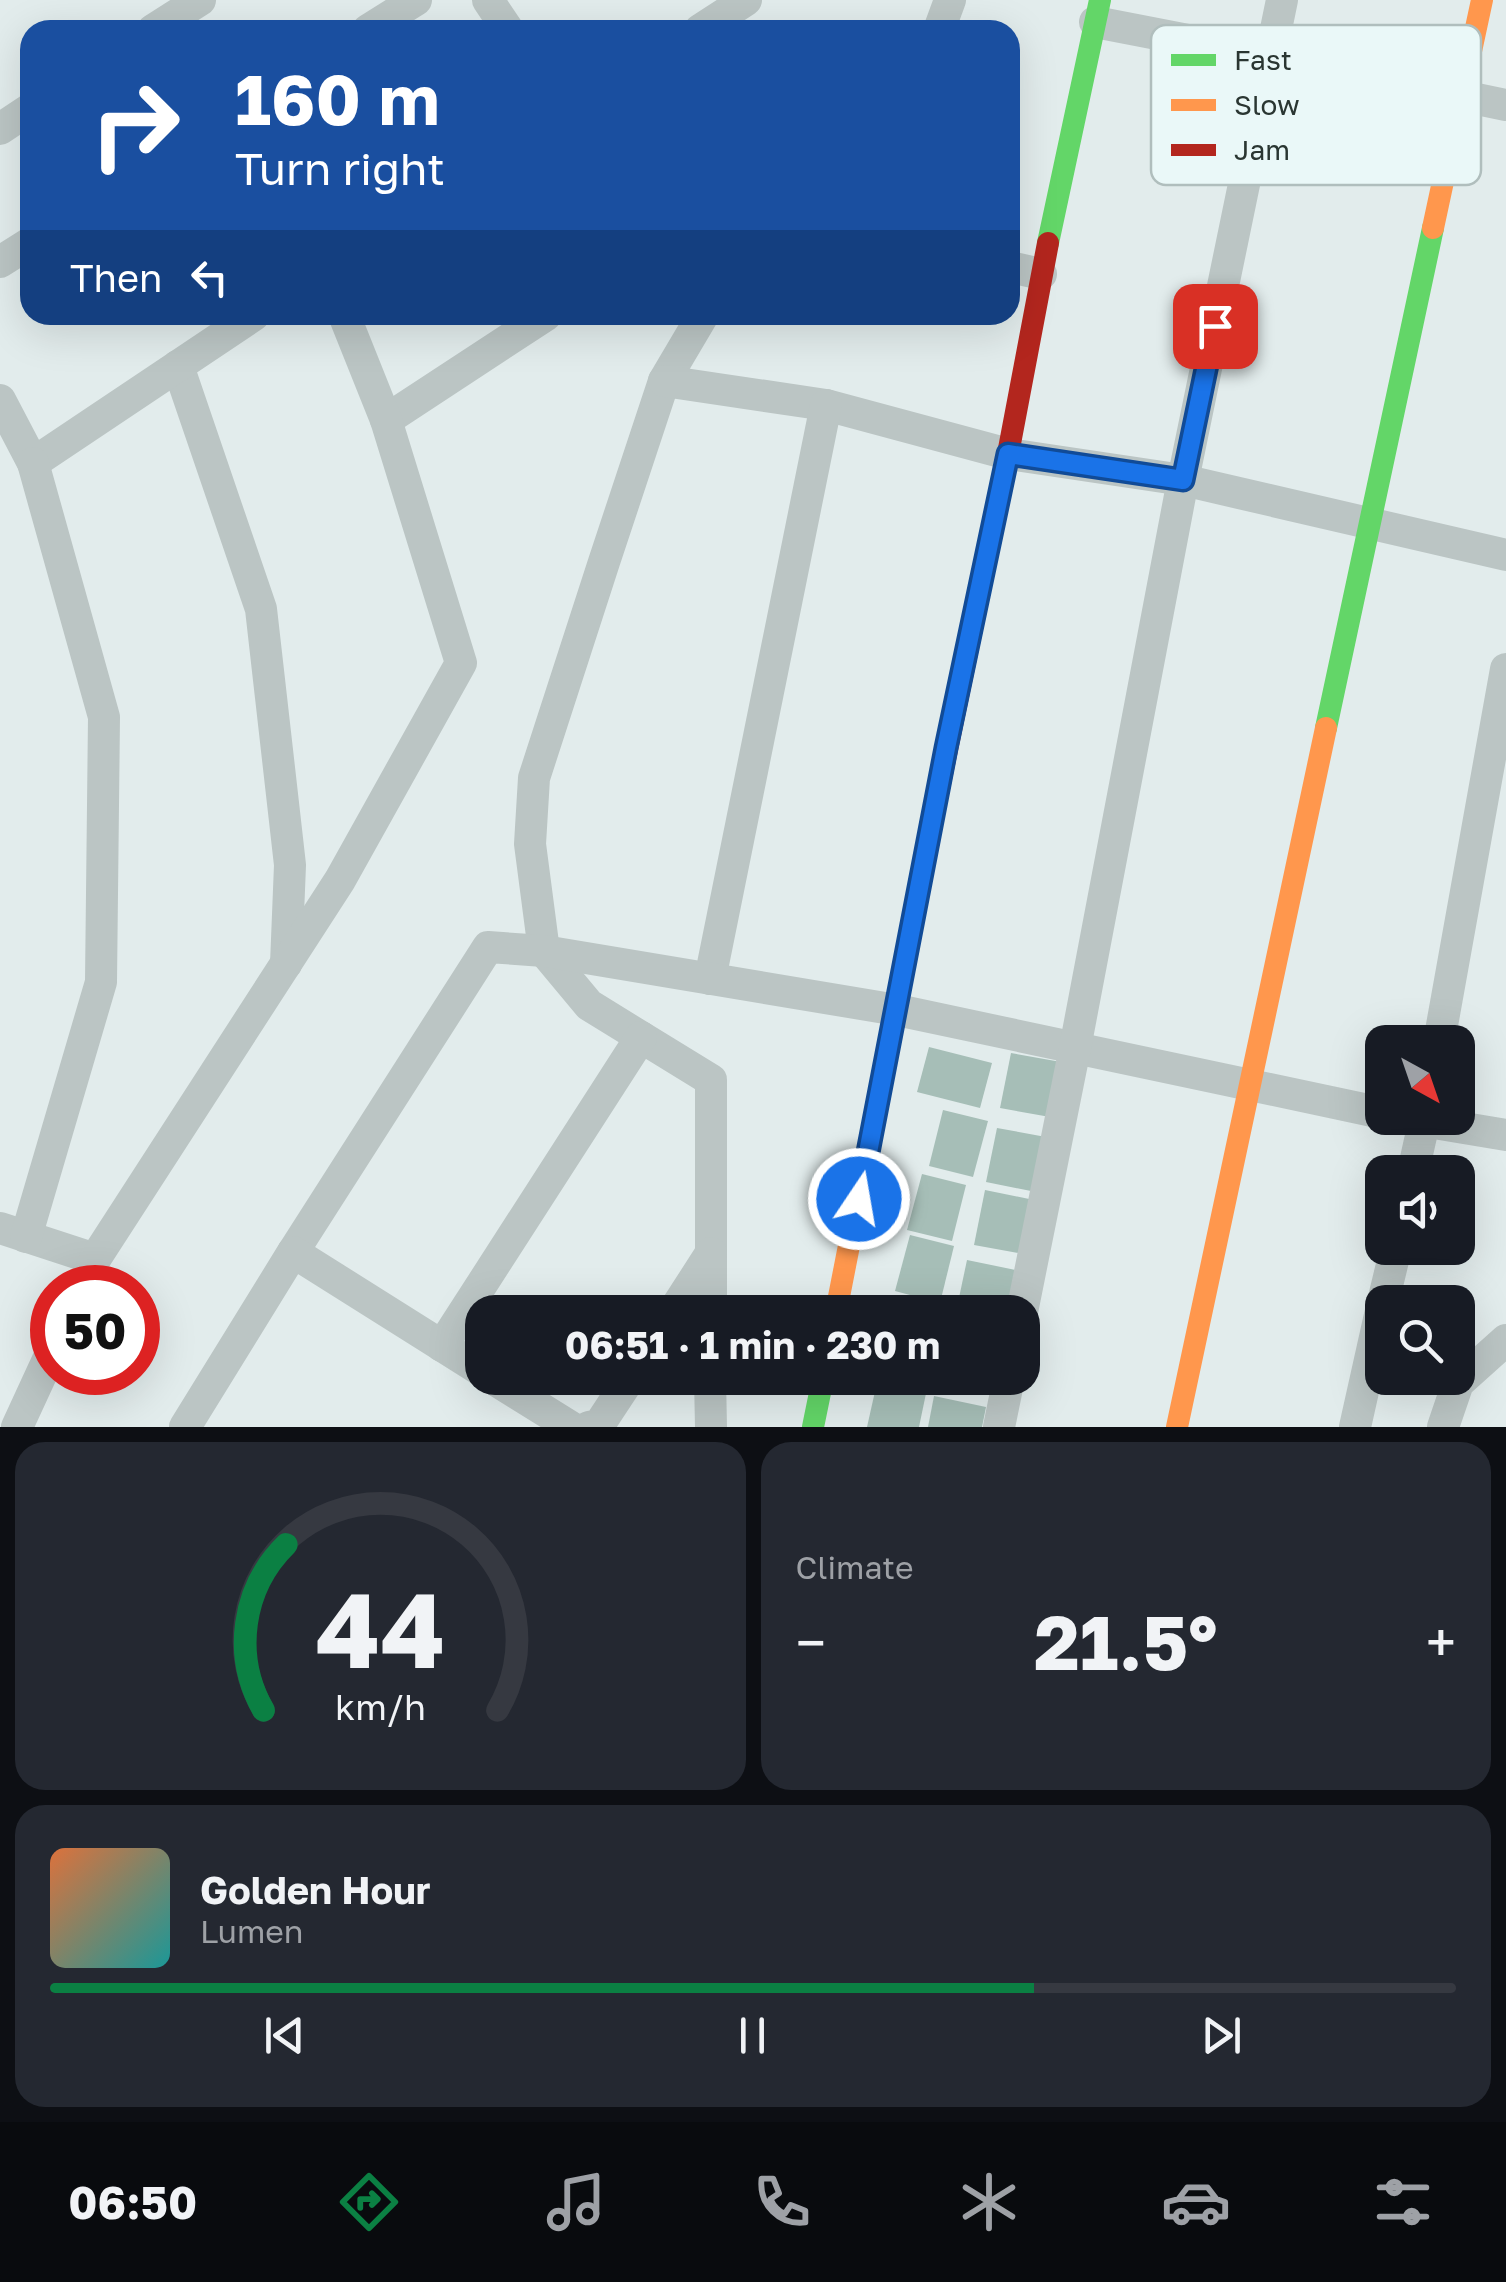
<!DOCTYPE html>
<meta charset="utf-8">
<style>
body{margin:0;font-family:"Golos Text",sans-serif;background:#242831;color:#f1f3f6;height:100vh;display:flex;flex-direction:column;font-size:38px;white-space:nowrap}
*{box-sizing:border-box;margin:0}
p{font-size:32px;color:#9ea1a6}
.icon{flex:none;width:55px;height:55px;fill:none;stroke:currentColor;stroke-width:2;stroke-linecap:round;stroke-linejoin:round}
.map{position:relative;height:1427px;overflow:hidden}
.sheet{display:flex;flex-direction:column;gap:15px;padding:15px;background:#0d0f14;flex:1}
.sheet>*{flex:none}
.banner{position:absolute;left:20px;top:20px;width:1000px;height:305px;border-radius:30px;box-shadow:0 10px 40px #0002;background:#1a4fa0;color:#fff;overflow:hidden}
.needle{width:65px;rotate:140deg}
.tools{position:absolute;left:1365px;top:1025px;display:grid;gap:20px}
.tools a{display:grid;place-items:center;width:110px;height:110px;border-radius:20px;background:#171b24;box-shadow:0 10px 40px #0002;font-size:50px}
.speed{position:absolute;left:30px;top:1265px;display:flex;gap:20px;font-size:50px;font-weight:700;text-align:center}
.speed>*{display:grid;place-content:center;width:130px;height:130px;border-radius:50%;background:#171b24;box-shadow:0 10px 40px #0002;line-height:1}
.speed .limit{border:15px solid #d22;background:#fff;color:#111}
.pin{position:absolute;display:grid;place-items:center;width:85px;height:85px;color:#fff;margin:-42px;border-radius:20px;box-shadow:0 5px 15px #0006}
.me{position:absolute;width:110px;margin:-55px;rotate:12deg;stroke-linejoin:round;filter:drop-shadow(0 0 8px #0008)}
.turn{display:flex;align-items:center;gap:35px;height:210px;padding:0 50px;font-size:45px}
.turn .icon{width:130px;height:130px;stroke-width:2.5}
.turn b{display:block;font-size:70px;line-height:85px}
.then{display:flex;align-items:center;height:95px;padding:0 50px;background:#0003;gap:20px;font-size:38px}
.big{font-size:75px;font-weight:700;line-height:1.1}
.sheet .card{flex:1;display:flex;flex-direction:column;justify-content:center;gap:15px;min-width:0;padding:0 35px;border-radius:30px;background:#242831}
.sheet .dial{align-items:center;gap:0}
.dial svg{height:260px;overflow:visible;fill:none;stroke:#363941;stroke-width:7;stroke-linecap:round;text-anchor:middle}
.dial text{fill:#f1f3f6;stroke:none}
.song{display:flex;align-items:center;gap:30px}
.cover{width:120px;height:120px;border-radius:15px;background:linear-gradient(135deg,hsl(20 70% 55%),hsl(180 70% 35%))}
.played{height:10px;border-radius:5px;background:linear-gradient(90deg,#0b8043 70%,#363941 70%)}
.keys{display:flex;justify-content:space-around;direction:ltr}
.heat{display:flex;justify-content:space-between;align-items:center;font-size:55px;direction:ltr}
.sheet .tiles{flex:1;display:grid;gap:15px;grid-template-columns:1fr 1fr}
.card:last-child{grid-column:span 2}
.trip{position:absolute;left:465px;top:1295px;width:575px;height:100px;border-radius:30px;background:#171b24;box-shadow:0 10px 40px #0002;font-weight:700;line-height:100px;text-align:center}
.menu{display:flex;height:160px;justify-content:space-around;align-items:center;background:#090b0e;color:#9ea1a6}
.menu .icon{width:70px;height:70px}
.menu .selected{color:#0b8043}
.menu b{font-size:45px;color:#f1f3f6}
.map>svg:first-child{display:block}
</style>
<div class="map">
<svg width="1506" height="1427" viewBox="0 0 1506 1427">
<rect width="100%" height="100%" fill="#e2ecec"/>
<!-- building -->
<g fill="#a6beb7">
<path d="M929 1047 992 1063 980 1108 917 1092Z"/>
<path d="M1011 1053 1061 1062 1050 1117 1000 1108Z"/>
<path d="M943 1110 988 1121 973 1177 929 1166Z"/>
<path d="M997 1128 1046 1137 1036 1192 986 1182Z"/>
<path d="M922 1174 966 1185 952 1241 907 1230Z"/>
<path d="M985 1190 1034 1200 1024 1254 974 1245Z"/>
<path d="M910 1235 954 1246 940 1303 895 1291Z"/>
<path d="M967 1260 1020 1271 1011 1312H956Z"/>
<path d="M894 1300 947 1311V1312H892Z"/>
<path d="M878 1378 929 1379 919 1427H867Z"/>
<path d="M934 1396 986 1407 982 1427H928Z"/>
</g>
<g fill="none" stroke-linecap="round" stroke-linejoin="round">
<!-- street -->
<g stroke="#bbc5c4" stroke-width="32">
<path d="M488 0 508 30"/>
<path d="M1095 22 1271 56 1506 105"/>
<path d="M153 30 200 0"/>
<path d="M368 30 416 0"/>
<path d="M700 30 746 0"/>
<path d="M939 30 950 0"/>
<path d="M0 129 30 109"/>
<path d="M0 262 30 243"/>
<path d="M1010 267 1041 274"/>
<path d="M703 315 664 381 604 562 534 778 530 844 544 951 589 1005 711 1080V1312"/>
<path d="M178 366 261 609 290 865 286 964"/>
<path d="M664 381 826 405 1008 454 1183 480 1506 555"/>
<path d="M0 400 33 463 254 315"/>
<path d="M386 420 546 315"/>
<path d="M710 979 826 405"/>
<path d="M1439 1042 1506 669"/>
<path d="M1404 1118 1506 1135"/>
<path d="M1413 1172 1425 1118"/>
<path d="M0 1228 95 1259"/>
<path d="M26 1237 101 982 104 717 33 463"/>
<path d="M293 1252 488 947 544 951 897 1010 1382 1113"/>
<path d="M82 1288 95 1259 340 880 461 663 386 420 344 315"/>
<path d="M1383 1302 1396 1248"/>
<path d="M673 1312 711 1253"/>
<path d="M1022 1312 1075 1048 1183 480 1282 0"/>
<path d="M442 1346 641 1037"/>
<path d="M492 1378 571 1427"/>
<path d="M710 1378 711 1427"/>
<path d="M17 1427 52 1351"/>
<path d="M185 1427 293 1252 482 1371"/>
<path d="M589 1427 599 1425 630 1378"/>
<path d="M999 1427 1009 1378"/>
<path d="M1355 1427 1382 1306"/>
<path d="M1443 1427 1458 1383 1506 1340"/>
</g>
<!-- fast -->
<g stroke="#63d668" stroke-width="22">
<path d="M1048 243 1100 0"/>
<path d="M1326 728 1433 228"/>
<path d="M813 1427 823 1378"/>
</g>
<!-- slow -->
<g stroke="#ff974d" stroke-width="22">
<path d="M1433 228 1482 0"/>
<path d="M836 1312 929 837"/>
<path d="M1177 1427 1326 728"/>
</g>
<!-- jam -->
<path stroke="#b3261e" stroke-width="22" d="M929 837 1008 454 1048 243"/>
</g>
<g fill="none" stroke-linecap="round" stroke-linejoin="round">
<defs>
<path id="route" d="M859 1199 946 748 1008 454 1183 480 1215 326"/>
</defs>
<!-- route casing -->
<use href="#route" stroke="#114b97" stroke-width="25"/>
<!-- route -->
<use href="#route" stroke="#1a73e8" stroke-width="18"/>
</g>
<!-- legend -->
<rect x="1151" y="25" width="330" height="160" rx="15" fill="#eaf8f8" stroke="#b0bebd" stroke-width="2.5"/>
<rect x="1171" y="54" width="45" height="12" fill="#63d668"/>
<rect x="1171" y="99" width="45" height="12" fill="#ff974d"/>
<rect x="1171" y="144" width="45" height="12" fill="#b3261e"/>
<g font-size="28" fill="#2a3632">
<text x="1234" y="70">Fast</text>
<text x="1234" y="115">Slow</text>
<text x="1234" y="160">Jam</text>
</g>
</svg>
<div class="tools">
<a><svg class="needle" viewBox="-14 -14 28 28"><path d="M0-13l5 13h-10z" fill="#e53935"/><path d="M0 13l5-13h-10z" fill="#9ea1a6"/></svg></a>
<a><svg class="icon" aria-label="sound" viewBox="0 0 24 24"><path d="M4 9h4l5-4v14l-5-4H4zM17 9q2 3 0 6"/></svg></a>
<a><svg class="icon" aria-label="search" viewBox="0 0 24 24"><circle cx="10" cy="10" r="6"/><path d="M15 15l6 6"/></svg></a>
</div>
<div class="speed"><div class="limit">50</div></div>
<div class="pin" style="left:1215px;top:326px;background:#d93025"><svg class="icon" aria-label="arrive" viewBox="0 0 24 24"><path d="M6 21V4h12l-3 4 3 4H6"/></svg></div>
<svg class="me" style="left:859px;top:1199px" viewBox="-20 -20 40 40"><circle r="17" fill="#1a73e8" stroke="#fff" stroke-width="3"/><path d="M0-11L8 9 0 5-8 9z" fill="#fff"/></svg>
<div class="trip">06:51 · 1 min · 230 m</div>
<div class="banner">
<div class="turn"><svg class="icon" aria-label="right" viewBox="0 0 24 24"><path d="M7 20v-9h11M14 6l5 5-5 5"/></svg><div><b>160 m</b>Turn right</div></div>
<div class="then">Then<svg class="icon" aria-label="left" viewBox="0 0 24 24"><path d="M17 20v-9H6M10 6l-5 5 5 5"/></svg></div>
</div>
</div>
<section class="sheet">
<div class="tiles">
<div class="card dial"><svg viewBox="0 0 100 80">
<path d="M14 69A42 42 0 1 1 86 69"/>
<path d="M14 69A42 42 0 0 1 21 18" stroke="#0b8043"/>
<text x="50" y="56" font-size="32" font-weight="700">44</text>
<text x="50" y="72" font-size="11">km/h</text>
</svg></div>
<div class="card"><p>Climate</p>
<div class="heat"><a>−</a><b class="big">21.5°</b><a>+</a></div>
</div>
<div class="card">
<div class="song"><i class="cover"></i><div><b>Golden Hour</b><p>Lumen</p></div></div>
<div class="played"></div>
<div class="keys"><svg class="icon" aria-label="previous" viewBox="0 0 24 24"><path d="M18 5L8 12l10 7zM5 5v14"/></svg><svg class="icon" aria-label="pause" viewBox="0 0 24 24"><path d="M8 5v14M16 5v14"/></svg><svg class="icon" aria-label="next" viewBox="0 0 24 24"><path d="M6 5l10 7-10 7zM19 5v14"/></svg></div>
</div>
</div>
</section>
<nav class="menu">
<b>06:50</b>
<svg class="icon selected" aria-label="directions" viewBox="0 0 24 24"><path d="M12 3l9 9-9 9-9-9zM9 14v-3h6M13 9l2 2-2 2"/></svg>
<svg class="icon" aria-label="music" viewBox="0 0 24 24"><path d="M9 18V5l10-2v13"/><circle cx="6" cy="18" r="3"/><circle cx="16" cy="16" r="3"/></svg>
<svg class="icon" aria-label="phone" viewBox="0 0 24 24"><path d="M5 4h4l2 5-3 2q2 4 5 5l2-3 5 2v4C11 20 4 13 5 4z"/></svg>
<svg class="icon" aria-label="climate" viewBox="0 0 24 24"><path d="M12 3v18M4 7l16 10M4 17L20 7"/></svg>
<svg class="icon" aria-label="car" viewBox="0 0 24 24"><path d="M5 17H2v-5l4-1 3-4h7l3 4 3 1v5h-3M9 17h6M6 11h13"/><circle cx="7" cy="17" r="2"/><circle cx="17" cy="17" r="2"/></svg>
<svg class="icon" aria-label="filters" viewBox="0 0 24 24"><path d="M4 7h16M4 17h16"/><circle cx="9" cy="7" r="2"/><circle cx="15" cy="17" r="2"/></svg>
</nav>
